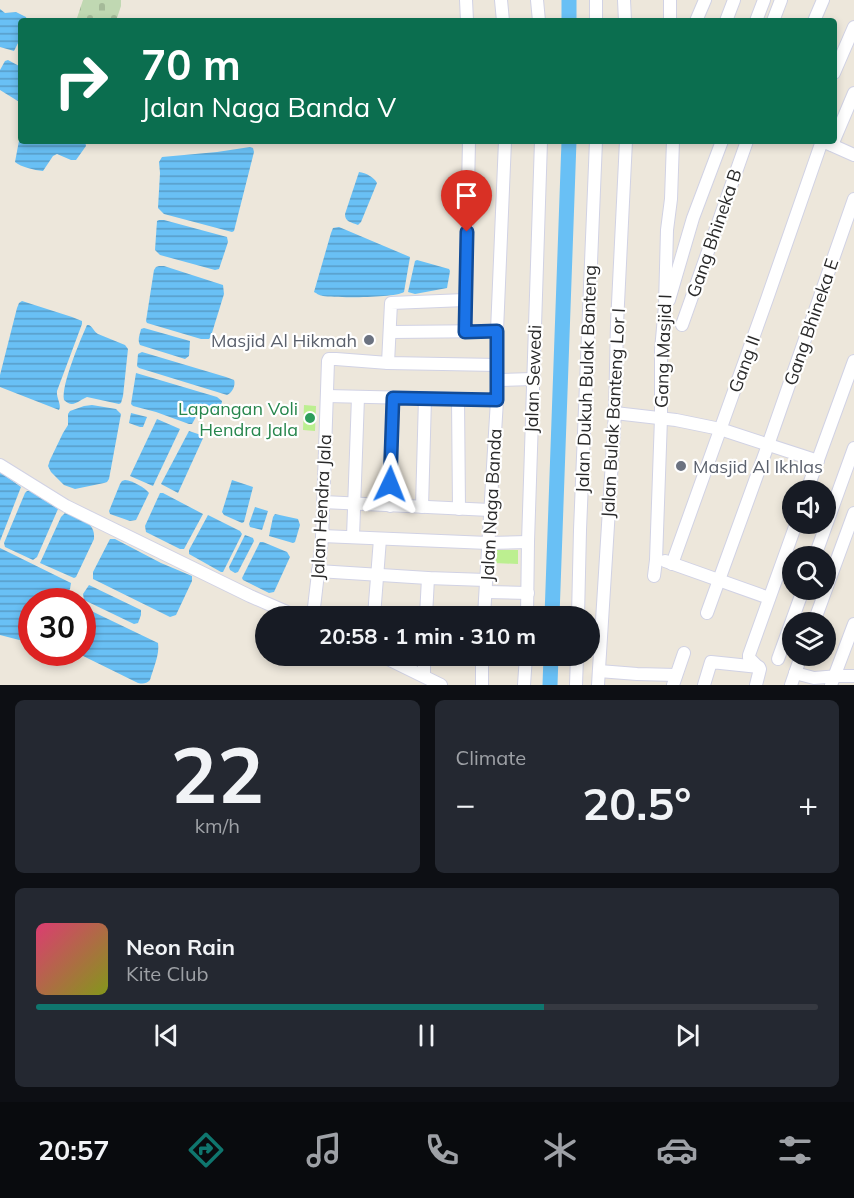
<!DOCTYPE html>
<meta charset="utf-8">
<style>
body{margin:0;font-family:Mulish,sans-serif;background:#242831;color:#f1f3f6;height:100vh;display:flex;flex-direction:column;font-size:22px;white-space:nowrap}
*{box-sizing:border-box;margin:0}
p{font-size:20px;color:#9ea1a6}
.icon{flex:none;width:33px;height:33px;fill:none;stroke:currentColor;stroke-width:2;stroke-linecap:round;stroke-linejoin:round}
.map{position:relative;height:685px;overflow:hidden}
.panel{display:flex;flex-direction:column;gap:15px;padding:15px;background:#0d0f14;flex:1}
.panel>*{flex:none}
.banner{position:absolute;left:18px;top:18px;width:819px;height:126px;border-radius:6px;box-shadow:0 3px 9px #0003;background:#0b6e4f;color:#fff;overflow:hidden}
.buttons{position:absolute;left:782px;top:480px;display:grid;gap:12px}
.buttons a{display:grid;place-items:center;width:54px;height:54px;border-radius:50%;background:#171b24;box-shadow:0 3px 9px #0003;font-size:30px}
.speed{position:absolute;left:18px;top:588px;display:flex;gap:12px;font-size:30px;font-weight:700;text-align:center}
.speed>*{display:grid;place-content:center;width:78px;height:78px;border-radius:50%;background:#171b24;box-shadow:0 3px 9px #0003;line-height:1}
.speed .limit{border:9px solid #d22;background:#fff;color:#111}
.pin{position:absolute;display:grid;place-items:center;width:51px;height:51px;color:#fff;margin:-62px -26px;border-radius:50% 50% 50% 0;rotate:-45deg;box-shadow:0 0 6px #0007}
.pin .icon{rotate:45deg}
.me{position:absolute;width:66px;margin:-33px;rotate:2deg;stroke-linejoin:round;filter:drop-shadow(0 0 4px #0008)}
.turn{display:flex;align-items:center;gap:21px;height:126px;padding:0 24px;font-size:27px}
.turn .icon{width:78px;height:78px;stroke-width:2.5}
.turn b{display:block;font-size:42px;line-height:51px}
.big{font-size:45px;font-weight:700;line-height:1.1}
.panel .tile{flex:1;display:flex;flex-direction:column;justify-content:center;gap:9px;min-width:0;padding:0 21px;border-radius:9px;background:#242831}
.panel .dial{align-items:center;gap:0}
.dial b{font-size:78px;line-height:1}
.song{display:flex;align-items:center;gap:18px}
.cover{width:72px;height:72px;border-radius:9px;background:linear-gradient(135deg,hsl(340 70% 55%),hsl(70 70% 35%))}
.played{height:6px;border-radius:3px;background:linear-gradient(90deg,#0f766e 65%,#363941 65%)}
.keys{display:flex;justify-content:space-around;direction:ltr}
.heat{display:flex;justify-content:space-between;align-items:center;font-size:33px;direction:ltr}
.panel .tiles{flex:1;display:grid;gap:15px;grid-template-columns:1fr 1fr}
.tile:last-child{grid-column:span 2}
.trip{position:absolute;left:255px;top:606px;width:345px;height:60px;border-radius:30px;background:#171b24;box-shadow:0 3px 9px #0003;font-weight:700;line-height:60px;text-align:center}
.tabs{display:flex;height:96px;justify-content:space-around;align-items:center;background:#090b0e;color:#9ea1a6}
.tabs .icon{width:42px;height:42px}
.tabs .selected{color:#0f766e}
.tabs b{font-size:27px;color:#f1f3f6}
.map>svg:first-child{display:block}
</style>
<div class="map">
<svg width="854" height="685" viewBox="0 0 854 685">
<defs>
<pattern id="cemetery-stones" width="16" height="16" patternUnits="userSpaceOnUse" patternTransform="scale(1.5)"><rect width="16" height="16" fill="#c0d8b2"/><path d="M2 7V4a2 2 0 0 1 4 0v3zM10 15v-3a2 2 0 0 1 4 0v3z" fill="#a5ba99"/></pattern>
<pattern id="water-rules" width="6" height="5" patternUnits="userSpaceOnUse" patternTransform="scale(1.5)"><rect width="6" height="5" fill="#69c0f5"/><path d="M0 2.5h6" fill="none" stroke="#579cc7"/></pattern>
</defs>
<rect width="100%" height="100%" fill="#ede7db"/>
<!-- cemetery -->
<path fill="url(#cemetery-stones)" d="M83 0H121V6L116 21H76Z"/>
<!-- pitch -->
<g fill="#bcef90">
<path d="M304 405 316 406 315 431 303 430Z"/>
<path d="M495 550H518V564L494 563Z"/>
</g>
<!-- water -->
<g fill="url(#water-rules)">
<path d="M0 9 5 13 16 12 26 17 27 20 21 21V37L14 51 0 47Z"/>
<path d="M8 60 21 67V103L0 90V70L5 61Z"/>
<path d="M21 130V141H85L86 146 76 160H71L57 154 53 156 43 171C34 170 21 167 15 162Z"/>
<path d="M250 147 253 148 254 152 234 231 232 232 164 214 158 208 160 173 159 162 162 157 217 152Z"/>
<path d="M359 172C366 173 374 177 377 183L361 222 358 225C351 222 345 222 345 214Z"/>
<path d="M159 220H164L227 237 228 242 219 269 215 270 160 255 155 250 157 221Z"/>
<path d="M339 227 410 257 404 292C395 298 336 298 323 296 318 295 318 294 314 292L331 233 333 228Z"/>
<path d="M417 260 449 269 450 271 447 288 415 294 408 292 415 261Z"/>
<path d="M159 266H164L223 285 224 294 211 336 209 339H201L147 323 146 321 154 270 156 267Z"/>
<path d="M22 301 72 317 82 321V324L57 391C56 398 62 405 59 410L0 387V375L17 308 19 303Z"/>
<path d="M87 325H89C93 327 94 332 98 334L125 345 128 349 123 396 121 403 119 404 87 397C79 400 73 409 64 400 61 385 80 341 87 325Z"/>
<path d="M144 328 190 341 189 356 185 359 140 345C137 340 140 334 141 329Z"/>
<path d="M142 352 226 377 234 380C236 385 232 393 227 395L139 368 137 366 138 354Z"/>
<path d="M136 373 217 397 222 401C222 405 219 410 215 412L201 408 192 424H189L156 412 133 406 131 404Z"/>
<path d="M92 405 116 409 121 414 109 479 107 482 104 483 75 489 64 485 51 472 48 466 50 460 63 433 68 425V414L70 411 84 406Z"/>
<path d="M131 413 147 417 143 427H140L129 423Z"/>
<path d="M157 419 180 429 153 486 130 476Z"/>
<path d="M189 431 204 436 178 493 161 484Z"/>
<path d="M0 472 21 487 0 541Z"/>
<path d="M125 480C133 481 144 487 149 493L136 520 130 521 110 514 109 511 120 484 122 481Z"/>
<path d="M232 480 253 487 244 522 242 523 224 515 222 512Z"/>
<path d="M27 491H30L58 509 37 557 33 560 5 547 4 543 25 493Z"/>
<path d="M160 493H163L203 514 184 549H180L146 532 145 526Z"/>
<path d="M255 507 268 511 262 530 250 527 249 524Z"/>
<path d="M65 513C79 519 96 521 94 539L76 577 74 578 40 563 61 517Z"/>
<path d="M275 514 298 519 300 525 295 542 293 543 269 536 273 517Z"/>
<path d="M208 515 240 531 242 534 223 572H221L189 554V550Z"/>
<path d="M245 535 253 538 254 541 238 572 235 573 230 570 229 567Z"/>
<path d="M110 539H115L161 563 192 576V581L176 615 170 617 93 579V572Z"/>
<path d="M260 542H263L287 552 290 557 274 592 269 593 243 580 242 578Z"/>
<path d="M0 548 71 583 70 589 63 601 32 602 31 643 0 635Z"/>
<path d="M89 585 141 610V615L138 623 134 624 84 600 83 594Z"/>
<path d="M83 607 158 643C160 654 153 669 150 680 146 684 143 684 138 683L77 653 82 652Z"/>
</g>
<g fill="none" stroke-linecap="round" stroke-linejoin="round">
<!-- river -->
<g stroke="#69c0f5" stroke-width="15">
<path d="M569 0V21"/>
<path d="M552 616 569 141"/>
<path d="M550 685 551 656"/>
</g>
<defs>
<g id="minor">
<path d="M466 0 467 21"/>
<path d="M501 0 503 21"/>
<path d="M537 0 539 21"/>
<path d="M596 0V21"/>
<path d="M624 0 625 21"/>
<path d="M670 0V21"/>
<path d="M696 21 705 0"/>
<path d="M726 21 734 0"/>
<path d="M756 21 764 0"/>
<path d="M773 21 781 0"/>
<path d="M814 21 823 0"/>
<path d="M834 73 854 27"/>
<path d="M827 143 854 155"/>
<path d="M832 145 854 93"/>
<path d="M669 300 693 218 722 141"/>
<path d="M682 325 747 141"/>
<path d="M390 332 497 331"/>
<path d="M465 332 469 141"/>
<path d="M388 363 391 303 465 300"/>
<path d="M497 380 533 379"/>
<path d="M327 396 497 400"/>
<path d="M458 399 459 509"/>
<path d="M615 413 676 420 720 429 818 461"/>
<path d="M0 465 66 506 250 596 296 616"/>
<path d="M807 490 854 361"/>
<path d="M323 502 490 510"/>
<path d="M390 506 393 398"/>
<path d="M422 507 425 398"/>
<path d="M322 536 488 543 528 542"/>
<path d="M353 537 358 397"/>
<path d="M815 556 854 448"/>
<path d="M665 561 769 598"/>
<path d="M672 564 767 299 822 141"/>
<path d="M318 571 428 578 486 580"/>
<path d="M654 576 656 560 661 418V350L665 306 667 230 671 199 673 141"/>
<path d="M486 592 528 593"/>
<path d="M707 613 768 445 854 199"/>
<path d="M426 614 484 616"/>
<path d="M313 616 322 539 328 361 329 359H336L388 363 497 365"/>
<path d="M374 616 380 539"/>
<path d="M426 616 428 578"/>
<path d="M484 616 497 400V331L505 141"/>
<path d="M527 616 528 542 541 141"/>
<path d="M578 616 580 530 596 141"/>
<path d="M814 622 854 513"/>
<path d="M382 656 441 685"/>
<path d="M778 659 803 590"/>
<path d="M599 671 637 674 676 675"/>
<path d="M795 673 814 678 839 676H854"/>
<path d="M424 676V656"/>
<path d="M482 685V656"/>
<path d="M524 685 526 656"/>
<path d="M576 685 577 656"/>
<path d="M598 685 615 413 617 324 626 141"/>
<path d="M673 685 684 653"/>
<path d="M704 685 711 662 759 667"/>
<path d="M756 685 760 669 749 658V655L796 524"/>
<path d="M791 685 801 656"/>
<path d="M831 685 854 624"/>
</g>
</defs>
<!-- minor casing -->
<use href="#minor" stroke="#d1d2e4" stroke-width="14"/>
<!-- minor -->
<use href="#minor" stroke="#fff" stroke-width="12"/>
</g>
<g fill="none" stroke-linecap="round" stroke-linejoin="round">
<defs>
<path id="route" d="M390 484 393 398 497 400V331L465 332 467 232"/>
</defs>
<!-- route casing -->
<use href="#route" stroke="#114b97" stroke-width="15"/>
<!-- route -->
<use href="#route" stroke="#1a73e8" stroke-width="10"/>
</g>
<!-- markers -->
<g fill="#6b7280" stroke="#fff" stroke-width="2">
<circle cx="369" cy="340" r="6"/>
<circle cx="681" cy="466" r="6"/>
</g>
<circle fill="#2e9e5b" stroke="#fff" stroke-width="2" cx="310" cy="418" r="6"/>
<g text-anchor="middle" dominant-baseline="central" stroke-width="4.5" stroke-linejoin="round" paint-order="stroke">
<!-- street labels -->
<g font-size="18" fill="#2a2a2a" stroke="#fff">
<text transform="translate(714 233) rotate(-71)">Gang Bhineka B</text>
<text transform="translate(811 322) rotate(-71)">Gang Bhineka E</text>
<text transform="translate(663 351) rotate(-88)">Gang Masjid I</text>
<text transform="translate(744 364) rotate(-70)">Gang II</text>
<text transform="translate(533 379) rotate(-88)">Jalan Sewedi</text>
<text transform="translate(586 379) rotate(-88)">Jalan Dukuh Bulak Banteng</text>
<text transform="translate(613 413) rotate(-87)">Jalan Bulak Banteng Lor I</text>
<text transform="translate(491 505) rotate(-87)">Jalan Naga Banda</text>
<text transform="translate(321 507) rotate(-87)">Jalan Hendra Jala</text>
</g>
<!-- worship labels -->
<g font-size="18" fill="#5b616d" stroke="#fff" text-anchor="end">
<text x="357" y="340">Masjid Al Hikmah</text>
<text x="693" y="466" text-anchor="start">Masjid Al Ikhlas</text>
</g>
<!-- leisure labels -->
<g font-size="18" fill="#27864d" stroke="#fff" text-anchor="end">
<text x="298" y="408">Lapangan Voli<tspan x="298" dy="21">Hendra Jala</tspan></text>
</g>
</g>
</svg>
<div class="buttons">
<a><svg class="icon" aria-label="sound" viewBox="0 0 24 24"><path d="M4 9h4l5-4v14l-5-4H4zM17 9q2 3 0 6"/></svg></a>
<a><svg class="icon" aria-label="search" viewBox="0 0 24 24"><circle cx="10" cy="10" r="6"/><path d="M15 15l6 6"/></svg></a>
<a><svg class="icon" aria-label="layers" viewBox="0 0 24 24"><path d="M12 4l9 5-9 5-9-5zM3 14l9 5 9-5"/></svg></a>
</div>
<div class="speed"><div class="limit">30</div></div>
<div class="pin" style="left:467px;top:232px;background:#d93025"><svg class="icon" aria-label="arrive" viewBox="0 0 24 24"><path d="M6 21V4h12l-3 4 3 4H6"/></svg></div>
<svg class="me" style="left:390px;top:484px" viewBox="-20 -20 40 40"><path d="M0-17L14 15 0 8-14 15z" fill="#1a73e8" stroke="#fff" stroke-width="4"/></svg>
<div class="trip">20:58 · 1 min · 310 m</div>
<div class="banner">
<div class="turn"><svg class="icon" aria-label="right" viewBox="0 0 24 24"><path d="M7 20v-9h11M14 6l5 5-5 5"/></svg><div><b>70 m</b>Jalan Naga Banda V</div></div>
</div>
</div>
<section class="panel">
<div class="tiles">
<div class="tile dial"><b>22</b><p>km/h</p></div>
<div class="tile"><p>Climate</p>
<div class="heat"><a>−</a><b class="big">20.5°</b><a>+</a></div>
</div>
<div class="tile">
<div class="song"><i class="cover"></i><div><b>Neon Rain</b><p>Kite Club</p></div></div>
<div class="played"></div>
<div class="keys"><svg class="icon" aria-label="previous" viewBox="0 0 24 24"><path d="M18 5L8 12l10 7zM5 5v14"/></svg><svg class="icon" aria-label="pause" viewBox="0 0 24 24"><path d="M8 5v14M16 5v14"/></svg><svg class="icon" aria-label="next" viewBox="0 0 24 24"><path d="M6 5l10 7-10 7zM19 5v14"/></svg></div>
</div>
</div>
</section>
<nav class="tabs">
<b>20:57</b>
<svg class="icon selected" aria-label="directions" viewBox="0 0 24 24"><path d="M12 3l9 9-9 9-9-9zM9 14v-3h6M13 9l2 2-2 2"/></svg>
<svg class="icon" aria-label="music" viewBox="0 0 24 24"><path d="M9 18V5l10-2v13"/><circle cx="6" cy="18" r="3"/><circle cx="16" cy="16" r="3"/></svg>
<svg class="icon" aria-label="phone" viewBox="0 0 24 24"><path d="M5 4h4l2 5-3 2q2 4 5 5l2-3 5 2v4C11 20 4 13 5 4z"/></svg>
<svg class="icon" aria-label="climate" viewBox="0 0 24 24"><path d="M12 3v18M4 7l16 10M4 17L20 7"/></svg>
<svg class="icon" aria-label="car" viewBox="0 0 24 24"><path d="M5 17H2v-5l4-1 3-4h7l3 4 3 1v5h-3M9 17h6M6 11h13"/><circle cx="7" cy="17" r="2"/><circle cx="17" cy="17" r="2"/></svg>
<svg class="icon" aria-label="filters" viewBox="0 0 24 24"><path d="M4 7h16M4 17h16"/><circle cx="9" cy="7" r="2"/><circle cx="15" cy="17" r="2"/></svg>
</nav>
